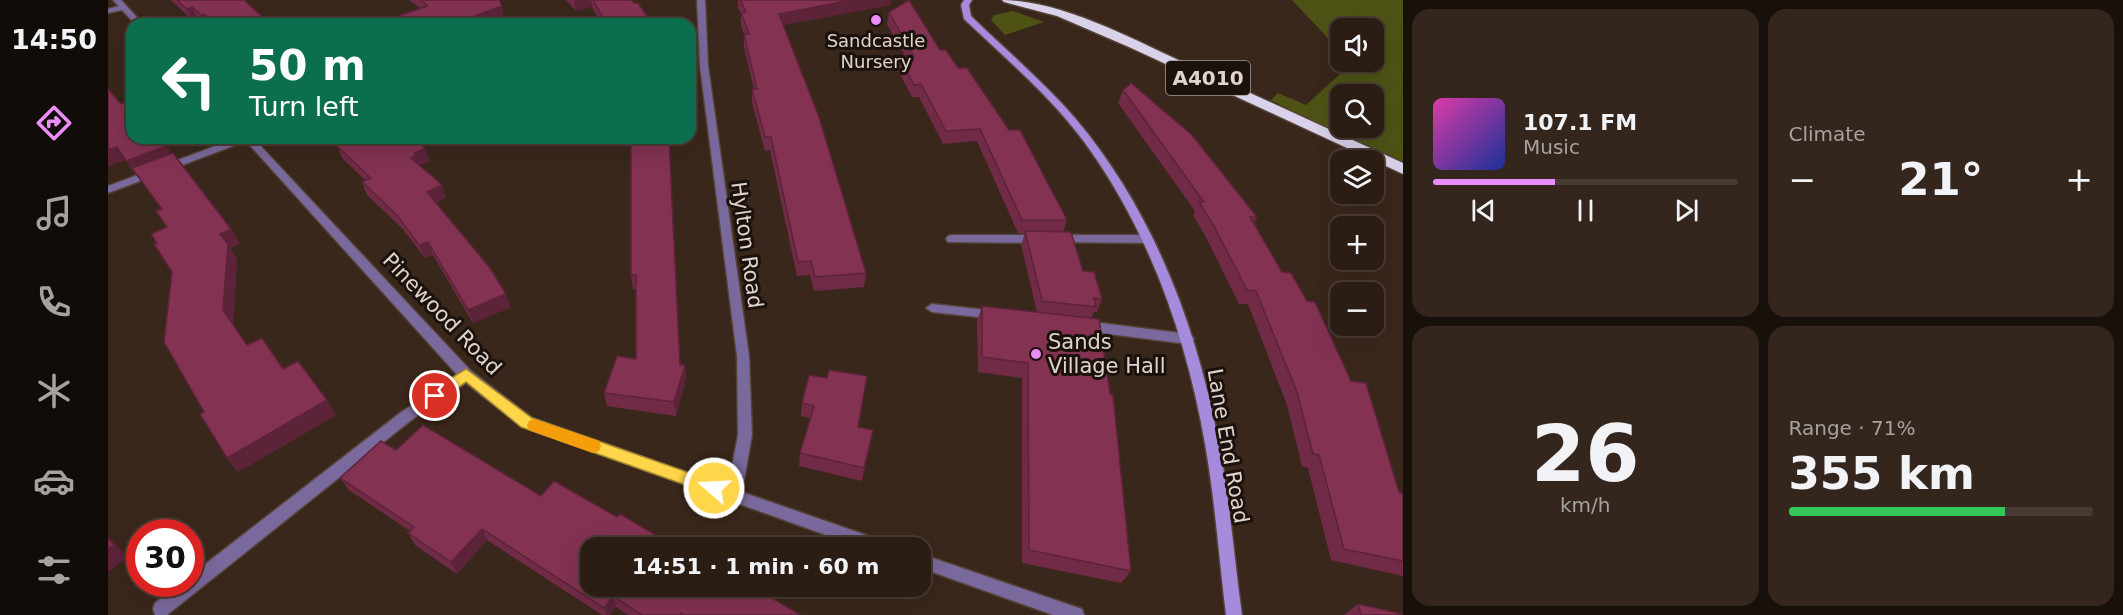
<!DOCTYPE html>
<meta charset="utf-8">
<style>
body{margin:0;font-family:"DejaVu Sans",sans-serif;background:#34261d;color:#f1f3f6;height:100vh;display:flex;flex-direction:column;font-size:22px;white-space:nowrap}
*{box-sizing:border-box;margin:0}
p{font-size:20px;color:#a6a2a0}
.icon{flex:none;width:33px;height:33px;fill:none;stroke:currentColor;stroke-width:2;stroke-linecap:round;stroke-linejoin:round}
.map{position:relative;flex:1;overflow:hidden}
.side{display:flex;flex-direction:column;gap:9px;padding:9px;background:#18100b;width:720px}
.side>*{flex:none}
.banner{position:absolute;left:18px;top:18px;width:570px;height:126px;border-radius:18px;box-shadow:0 6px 24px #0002,0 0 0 2px #483b34;background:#0b6e4f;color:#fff;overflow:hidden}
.fabs{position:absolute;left:1222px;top:18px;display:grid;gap:12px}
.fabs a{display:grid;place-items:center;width:54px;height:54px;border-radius:12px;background:#2c1d14;box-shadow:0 6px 24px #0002,0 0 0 2px #483b34;font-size:30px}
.speed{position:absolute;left:18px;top:519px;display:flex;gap:12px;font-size:30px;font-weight:700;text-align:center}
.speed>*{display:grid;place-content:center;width:78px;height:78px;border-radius:50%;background:#2c1d14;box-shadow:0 6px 24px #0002,0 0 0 2px #483b34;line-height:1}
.speed .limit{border:9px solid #d22;background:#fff;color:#111}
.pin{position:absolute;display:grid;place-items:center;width:51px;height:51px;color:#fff;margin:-26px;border:3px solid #fff;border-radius:50%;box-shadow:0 2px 6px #0007}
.me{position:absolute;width:66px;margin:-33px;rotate:289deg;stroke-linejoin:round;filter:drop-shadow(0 0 4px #0008)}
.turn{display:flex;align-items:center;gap:21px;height:126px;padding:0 24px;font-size:27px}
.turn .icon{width:78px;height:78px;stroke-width:2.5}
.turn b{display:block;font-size:42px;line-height:51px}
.big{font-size:45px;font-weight:800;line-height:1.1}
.side .tile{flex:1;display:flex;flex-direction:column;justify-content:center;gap:9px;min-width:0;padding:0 21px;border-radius:18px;background:#34261d}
.side .dial{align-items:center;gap:0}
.dial b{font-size:78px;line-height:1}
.song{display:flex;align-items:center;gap:18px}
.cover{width:72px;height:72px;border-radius:9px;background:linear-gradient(135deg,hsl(320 70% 55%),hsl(230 70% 35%))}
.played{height:6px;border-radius:3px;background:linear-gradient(90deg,#eb8dfb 40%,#483b34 40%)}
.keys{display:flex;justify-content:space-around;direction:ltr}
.heat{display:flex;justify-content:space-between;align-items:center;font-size:33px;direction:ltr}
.charge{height:9px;border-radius:4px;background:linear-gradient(90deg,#34c759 71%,#483b34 0)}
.side .tiles{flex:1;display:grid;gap:9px;grid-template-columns:repeat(2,1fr)}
.trip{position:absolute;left:472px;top:537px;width:351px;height:60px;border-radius:18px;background:#2c1d14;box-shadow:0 6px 24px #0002,0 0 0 2px #483b34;font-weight:800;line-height:60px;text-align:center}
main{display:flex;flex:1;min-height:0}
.dock{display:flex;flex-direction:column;width:108px;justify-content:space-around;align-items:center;background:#120c08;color:#a6a2a0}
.dock .icon{width:42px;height:42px}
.dock .active{color:#eb8dfb}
.dock b{font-size:27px;color:#f1f3f6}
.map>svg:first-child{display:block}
</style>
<main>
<nav class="dock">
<b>14:50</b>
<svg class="icon active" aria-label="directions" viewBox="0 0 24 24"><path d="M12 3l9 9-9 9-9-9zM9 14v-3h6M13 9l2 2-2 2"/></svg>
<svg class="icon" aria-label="music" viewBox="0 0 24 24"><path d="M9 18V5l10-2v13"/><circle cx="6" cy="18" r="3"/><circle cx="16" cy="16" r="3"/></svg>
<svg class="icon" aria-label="phone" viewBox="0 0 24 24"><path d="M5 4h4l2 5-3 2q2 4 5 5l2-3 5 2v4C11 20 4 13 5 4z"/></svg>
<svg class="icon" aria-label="climate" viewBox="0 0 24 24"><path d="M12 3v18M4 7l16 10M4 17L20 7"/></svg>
<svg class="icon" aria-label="car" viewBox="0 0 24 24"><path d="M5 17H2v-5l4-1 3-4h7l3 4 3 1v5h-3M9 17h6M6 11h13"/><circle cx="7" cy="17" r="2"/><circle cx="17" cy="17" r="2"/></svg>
<svg class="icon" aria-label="filters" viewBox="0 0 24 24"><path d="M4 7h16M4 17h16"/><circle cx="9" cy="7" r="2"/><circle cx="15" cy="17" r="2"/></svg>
</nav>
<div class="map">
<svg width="1295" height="615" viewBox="0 0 1295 615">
<rect width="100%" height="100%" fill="#3a271b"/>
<!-- green -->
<g fill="#4e5315" fill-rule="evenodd">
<path d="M1184 0H1295V162L1200 120 1163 100 1170 93 1198 105 1243 64 1241 62H1266V28H1233V52ZM1233 94H1266V128H1233Z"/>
<path d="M905 11 936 22 897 35 883 20 886 15Z"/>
</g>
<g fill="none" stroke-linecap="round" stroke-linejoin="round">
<defs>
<g id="lane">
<path d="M15 5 19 7 18 9 0 13V9Z"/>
<path d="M844 235H929L935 239 929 243 840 242 838 239 840 236Z"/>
<path d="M949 235H1038L1044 239 1038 243 945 242 943 239 945 236Z"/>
<path d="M824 304 888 311 894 315 888 319 824 312 818 308Z"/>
<path d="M977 321 1080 334 1084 336 1086 339 1084 342 1080 344 977 331 973 329 971 326 973 323Z"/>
<path d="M358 370 363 371 364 375 363 379 302 421 59 615H47L45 609 47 603 73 584H82V576L292 413Z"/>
</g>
<g id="street">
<path d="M5 0H13L35 24H27Z"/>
<path d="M589 0H597L600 66 641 356 644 435 634 492 775 541 780 543 782 548H754L414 426 353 379 138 141 0 193V186L129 138H145L363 371 424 418 620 487 630 435 629 356 592 66Z"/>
<path d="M813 554 968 607 974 609 976 615H945L813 568Z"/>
</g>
<path id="secondary" d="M856 0H864L861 5 863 16C898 50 935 81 967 118 1045 210 1089 327 1111 444 1122 500 1126 558 1134 615H1118C1111 558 1107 500 1097 444 1078 335 1040 228 974 139 940 94 896 57 856 19L853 5Z"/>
<path id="highway" d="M894 0C954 0 1029 41 1083 66 1154 98 1224 131 1295 163V174L1021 47 949 16 896 2Z"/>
</defs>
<!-- lane casing -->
<use href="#lane" stroke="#554337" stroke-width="3"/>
<!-- street casing -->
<use href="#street" stroke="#554337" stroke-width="3"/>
<!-- secondary casing -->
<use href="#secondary" stroke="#554337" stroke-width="3"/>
<!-- highway casing -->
<use href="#highway" stroke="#554337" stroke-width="3"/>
<!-- lane -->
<use href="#lane" fill="#7a699c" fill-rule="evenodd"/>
<!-- street -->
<use href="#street" fill="#7a699c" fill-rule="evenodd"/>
<!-- secondary -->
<use href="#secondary" fill="#a68adb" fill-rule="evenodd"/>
<!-- highway -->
<use href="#highway" fill="#dad2eb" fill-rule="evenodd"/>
</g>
<!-- wall -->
<g fill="#712b47">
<path d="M63 0H136L162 24H96L90 19 84 20Z"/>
<path d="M301 0H391L396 18 380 24H289L287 17 312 8Z"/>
<path d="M458 0H523L548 24H493L484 7 468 11Z"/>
<path d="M630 0H783L782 5 675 25 758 273 756 287 706 291 702 275 689 276 662 150 657 151 644 103V89H646L636 47V34L633 25V13L630 8Z"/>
<path d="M781 12 832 50 850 68 959 220 955 232 975 271 994 299 989 312H986L983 319 1023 571 1013 583 914 563V378L870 372 869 321 874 306 929 312 913 245 917 233H910L869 141 835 144 811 97H804L789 69 791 56H797L779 24Z"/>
<path d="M1015 90 1149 217 1146 222 1291 492 1295 496V576L1223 560 1200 468 1194 466 1179 405 1140 304H1131L1099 239 1085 215 1087 211 1010 103Z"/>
<path d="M13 104 58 146 63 154 123 229 132 244 122 248 129 259 125 325 139 345 175 369 228 415 130 472 119 458 96 412 64 272 49 243 59 227 48 211 54 209 17 160 0 166Z"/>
<path d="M223 138H305L317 148 322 161 313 165V167L338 197 328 203 403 307 365 323 325 255 317 258 294 228 259 195 254 182 257 180 234 158 229 146 230 145Z"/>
<path d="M523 138 573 365H577L578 379 568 416 499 406 496 393 528 359V289H525L523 275Z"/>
<path d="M701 375 750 427 765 430 754 481 691 466 692 453 702 418 693 416 694 403Z"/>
<path d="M288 450 433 496 509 517 570 548 693 615H520L508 607 502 615H494L379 540 349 574 307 545 300 533 302 531 241 490 232 478Z"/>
<path d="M1250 604 1295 615H1236Z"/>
</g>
<!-- shaded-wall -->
<g fill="#5c2339">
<path d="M466 0H483L484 7 468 11Z"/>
<path d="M743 0H783L782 5 670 26 671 14Z"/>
<path d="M394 6 396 18 380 24H345Z"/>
<path d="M84 7 90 19 84 20 78 9Z"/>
<path d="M96 14 101 24H97L93 15Z"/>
<path d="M501 17 502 24H496L495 18Z"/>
<path d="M561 138 573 377 577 365 578 379 568 416 566 402 572 365Z"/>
<path d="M58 146 66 159 27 174 18 161Z"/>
<path d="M9 147 17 160 0 166V150Z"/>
<path d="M317 148 322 161 313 165 314 168 303 158 306 153Z"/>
<path d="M334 185 338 197 323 205 319 192Z"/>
<path d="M123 229 132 244 122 248 129 259 125 325 115 310 112 234Z"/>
<path d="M320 242 325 255 317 258 311 245Z"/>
<path d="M398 294 403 307 365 323 360 310Z"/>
<path d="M219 400 228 415 130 472 119 458Z"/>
<path d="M765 430 763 443 754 481 756 468Z"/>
<path d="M374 529 379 540 349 574 343 562Z"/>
<path d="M0 536 20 557 0 572Z"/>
<path d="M505 596 508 607 502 615H499L496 608Z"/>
</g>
<!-- building -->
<g fill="#833252" stroke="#5c2339" stroke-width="1.5">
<path d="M69 0H136L162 24H108L96 14 93 15 84 7 78 9Z"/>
<path d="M313 0H391L394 6 345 24H289L294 22 287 17 320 6Z"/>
<path d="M485 0H523L526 3H530L538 15 546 19 548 24H504L501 17 495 18Z"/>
<path d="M632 0H743L671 14 711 117 758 273 707 277 703 261 690 262 663 137H657L644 89H649L636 34H641L633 13 638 12Z"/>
<path d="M801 0 832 50H838L850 68H859L901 130H912L959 220H914L872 129 838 131 813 84 806 85 791 56 805 55 781 12Z"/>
<path d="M1023 83 1084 135 1149 217H1142L1174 272 1183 273 1199 301 1207 302 1243 381 1258 383 1291 492 1294 493 1295 496V561L1236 549 1211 455 1205 454 1189 392 1148 291 1139 290 1106 226 1091 202H1096L1015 90Z"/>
<path d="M0 89 13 104 23 101 24 103V138H52L58 146 18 161 9 147 0 150Z"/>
<path d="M230 138H305L317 148 306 153 309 155 303 158 334 185 319 192 382 268 398 294 360 310 320 242 311 245 289 215 254 182 263 178 229 146 235 143Z"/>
<path d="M523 138H561L572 365H577L566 402 496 393 509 356 528 359V275H523Z"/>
<path d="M65 153 123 229 112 234 120 244 115 310 139 345 154 338 175 369 190 361 219 400 119 458 92 414 96 412 56 342 64 272 46 244 49 243 43 234 59 227 48 211 54 209 24 168Z"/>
<path d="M917 231 963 232 975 271 986 272 994 299 986 298 988 307 934 301Z"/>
<path d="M874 306 991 319 1002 394 1005 395 1023 571 921 550 920 363 874 357Z"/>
<path d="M721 370 759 376 750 427 765 430 756 468 692 453 706 406 694 403 701 375 719 378Z"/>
<path d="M315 425 433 496 446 481 509 517 512 514 570 548H483V586H643L693 615H576L573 613 572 615H534L505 596 496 608 374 529 343 562 300 533 306 527 232 478 273 441 288 450Z"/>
<path d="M0 538 6 545 0 550Z"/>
<path d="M1250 604 1295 614V615H1253Z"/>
</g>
<!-- route -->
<path fill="#ffd54a" stroke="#a68a30" stroke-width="1.5" d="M358 369 424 418 611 483 614 488 611 493 606 495 413 427 358 382 333 400H322L320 396 322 391Z"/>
<!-- slow -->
<path fill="#f59e0b" d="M426 419 491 441 493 446 491 451 485 453 421 430 419 425 421 421Z"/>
<!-- markers -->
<g fill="#eb8dfb" stroke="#1b120d" stroke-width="2">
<circle cx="768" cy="20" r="6"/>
<circle cx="928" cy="354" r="6"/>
</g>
<g text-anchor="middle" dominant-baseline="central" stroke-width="6" stroke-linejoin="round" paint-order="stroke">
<!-- far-poi labels -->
<g font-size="18" fill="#e0d3cc" stroke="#1b120d">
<text x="768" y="40">Sandcastle<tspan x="768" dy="21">Nursery</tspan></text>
</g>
<!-- shield labels -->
<rect fill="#1b120d" stroke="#a59993" stroke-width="1.5" x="1058" y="61" width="84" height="34" rx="4.5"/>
<g font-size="20" font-weight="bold" fill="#e0d3cc">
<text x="1100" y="78">A4010</text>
</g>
<!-- street labels -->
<g font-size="21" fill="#e0d3cc" stroke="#1b120d">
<text transform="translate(639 245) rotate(82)">Hylton Road</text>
<text transform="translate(334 314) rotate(46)">Pinewood Road</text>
<text transform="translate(1120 446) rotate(80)">Lane End Road</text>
</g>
<!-- poi labels -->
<g font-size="21" fill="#e0d3cc" stroke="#1b120d" text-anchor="start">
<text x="940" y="342">Sands<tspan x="940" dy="24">Village Hall</tspan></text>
</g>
</g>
</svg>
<div class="fabs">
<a><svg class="icon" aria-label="sound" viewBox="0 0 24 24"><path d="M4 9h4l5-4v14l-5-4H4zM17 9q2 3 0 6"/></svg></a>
<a><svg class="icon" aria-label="search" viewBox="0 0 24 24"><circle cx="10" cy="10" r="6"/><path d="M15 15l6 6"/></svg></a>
<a><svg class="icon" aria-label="layers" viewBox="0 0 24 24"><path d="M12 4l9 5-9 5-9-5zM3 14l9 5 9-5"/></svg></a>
<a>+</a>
<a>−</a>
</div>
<div class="speed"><div class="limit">30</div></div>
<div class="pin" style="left:327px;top:396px;background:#d93025"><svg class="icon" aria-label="arrive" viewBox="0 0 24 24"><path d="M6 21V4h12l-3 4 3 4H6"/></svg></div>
<svg class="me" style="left:606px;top:488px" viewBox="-20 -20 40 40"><circle r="17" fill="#ffd54a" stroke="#fff" stroke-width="3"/><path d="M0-11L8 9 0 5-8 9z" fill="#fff"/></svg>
<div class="trip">14:51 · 1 min · 60 m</div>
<div class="banner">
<div class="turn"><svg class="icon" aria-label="left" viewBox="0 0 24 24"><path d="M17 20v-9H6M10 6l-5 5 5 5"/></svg><div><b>50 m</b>Turn left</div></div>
</div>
</div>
<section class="side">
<div class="tiles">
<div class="tile">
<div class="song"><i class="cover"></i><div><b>107.1 FM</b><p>Music</p></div></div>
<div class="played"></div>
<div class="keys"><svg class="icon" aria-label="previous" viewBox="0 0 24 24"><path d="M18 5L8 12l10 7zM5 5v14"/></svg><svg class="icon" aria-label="pause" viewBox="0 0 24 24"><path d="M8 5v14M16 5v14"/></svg><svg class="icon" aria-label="next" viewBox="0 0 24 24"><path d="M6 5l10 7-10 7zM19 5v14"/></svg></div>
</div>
<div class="tile"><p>Climate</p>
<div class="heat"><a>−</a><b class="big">21°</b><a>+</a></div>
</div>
<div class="tile dial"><b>26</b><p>km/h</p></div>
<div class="tile"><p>Range · 71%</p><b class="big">355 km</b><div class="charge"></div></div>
</div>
</section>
</main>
